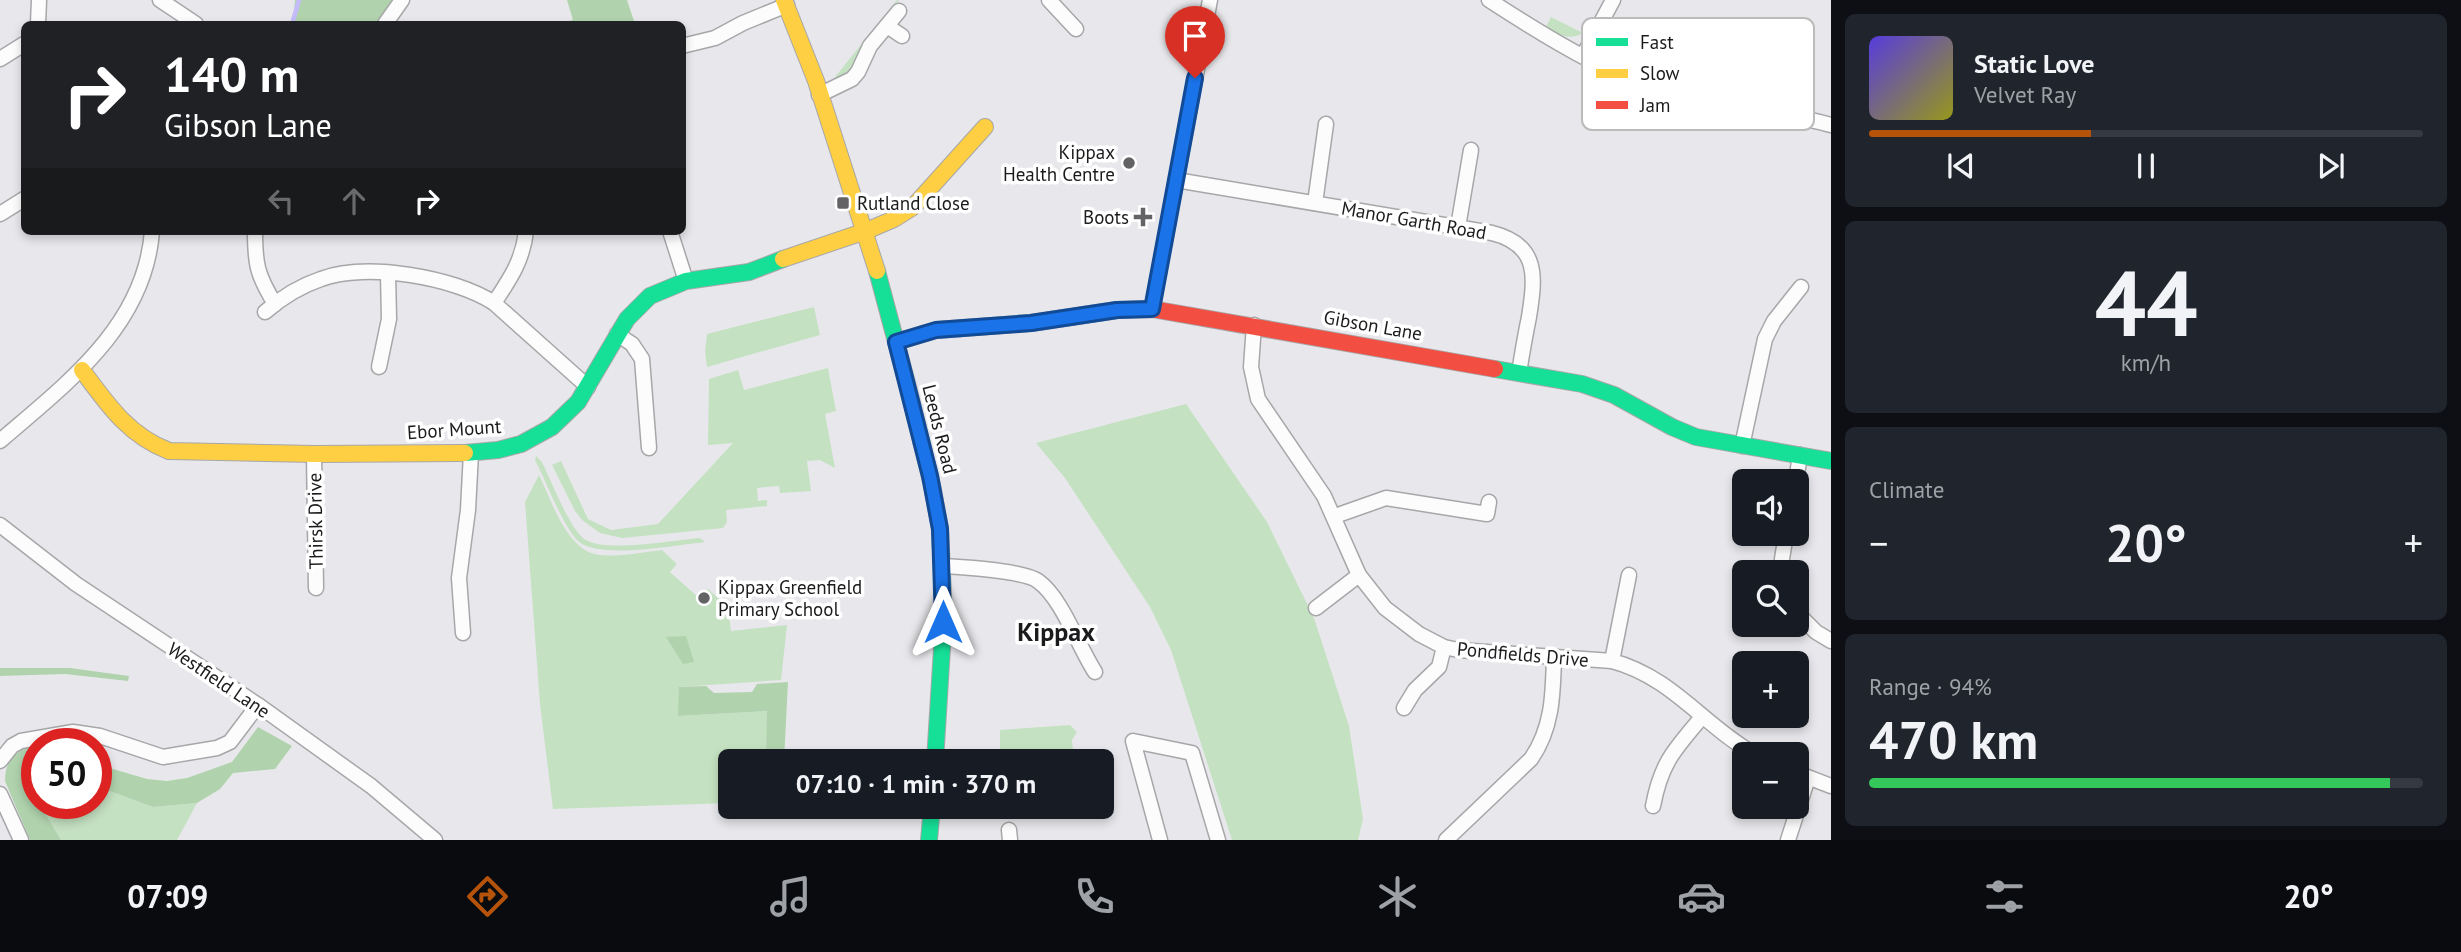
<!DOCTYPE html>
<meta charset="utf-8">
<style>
body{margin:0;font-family:"PT Sans",sans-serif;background:#20242c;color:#f1f3f6;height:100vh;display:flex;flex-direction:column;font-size:26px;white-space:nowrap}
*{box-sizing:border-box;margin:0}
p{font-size:23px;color:#9ea1a6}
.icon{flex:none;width:38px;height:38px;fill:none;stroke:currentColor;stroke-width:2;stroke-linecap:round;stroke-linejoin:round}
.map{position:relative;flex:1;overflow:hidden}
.drawer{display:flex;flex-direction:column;gap:14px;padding:14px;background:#0d0f14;width:630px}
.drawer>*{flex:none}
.hud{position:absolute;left:21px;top:21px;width:665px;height:214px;border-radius:10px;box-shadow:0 4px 10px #0003;background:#202124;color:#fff;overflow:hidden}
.tools{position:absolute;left:1732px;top:469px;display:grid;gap:14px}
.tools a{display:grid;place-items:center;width:77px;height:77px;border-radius:10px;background:#171b24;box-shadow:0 4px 10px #0003;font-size:35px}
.speed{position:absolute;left:21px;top:728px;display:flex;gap:14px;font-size:35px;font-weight:700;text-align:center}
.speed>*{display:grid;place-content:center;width:91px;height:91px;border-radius:50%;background:#171b24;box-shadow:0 4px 10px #0003;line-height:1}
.speed .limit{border:10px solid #d22;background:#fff;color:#111}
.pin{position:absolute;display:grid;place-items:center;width:60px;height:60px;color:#fff;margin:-72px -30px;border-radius:50% 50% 50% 0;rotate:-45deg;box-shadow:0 0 7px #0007}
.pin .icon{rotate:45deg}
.me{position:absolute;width:77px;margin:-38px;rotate:0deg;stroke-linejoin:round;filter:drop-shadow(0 0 5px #0008)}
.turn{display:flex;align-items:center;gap:24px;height:147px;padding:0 28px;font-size:32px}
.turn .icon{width:91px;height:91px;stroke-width:2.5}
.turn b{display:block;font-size:49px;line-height:60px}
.lanes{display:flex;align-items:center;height:66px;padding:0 28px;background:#0003;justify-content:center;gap:35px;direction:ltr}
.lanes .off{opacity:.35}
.big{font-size:52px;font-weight:700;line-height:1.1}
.drawer .tile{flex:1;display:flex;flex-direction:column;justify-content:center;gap:10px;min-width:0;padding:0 24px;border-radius:10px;background:#20242c}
.drawer .dial{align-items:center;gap:0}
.dial b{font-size:91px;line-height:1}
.song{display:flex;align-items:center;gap:21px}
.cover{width:84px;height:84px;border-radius:10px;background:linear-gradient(135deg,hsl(250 70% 55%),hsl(60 70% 35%))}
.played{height:7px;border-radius:4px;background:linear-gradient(90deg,#b45309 40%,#363941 40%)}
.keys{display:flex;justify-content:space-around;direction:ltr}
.heat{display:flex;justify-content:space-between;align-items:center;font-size:38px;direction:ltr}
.charge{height:10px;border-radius:5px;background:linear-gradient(90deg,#34c759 94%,#363941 0)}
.trip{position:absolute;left:718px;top:749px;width:396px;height:70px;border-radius:10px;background:#171b24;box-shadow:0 4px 10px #0003;font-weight:700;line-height:70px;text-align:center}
.tab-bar{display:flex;height:112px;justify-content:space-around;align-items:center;background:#090b0e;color:#9ea1a6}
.tab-bar .icon{width:49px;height:49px}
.tab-bar .on{color:#b45309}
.tab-bar b{font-size:32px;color:#f1f3f6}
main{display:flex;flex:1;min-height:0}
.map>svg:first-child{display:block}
</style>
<main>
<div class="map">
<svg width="1831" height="840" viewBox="0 0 1831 840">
<rect width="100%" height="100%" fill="#e8e8ec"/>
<!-- green -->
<g fill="#c4e1c1">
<path d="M897 0H899L865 44 852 70 836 81 835 77Z"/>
<path d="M1551 17 1583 33C1569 41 1559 35 1546 27Z"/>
<path d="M814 307 820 335 707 367 705 351 707 334Z"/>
<path d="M828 368 836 411 825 414 835 468 820 460 807 461 811 491 780 493 779 486 757 488 758 501 767 500V506L726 510 727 522 723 528 622 538 600 533 582 520 575 511 552 465 561 461 588 519 611 530 658 524 733 443 708 445 709 379 738 370 744 390Z"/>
<path d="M1186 404 1267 522 1314 618 1349 726 1363 819 1358 840H1232L1171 650 1150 607 1119 560 1065 478 1036 443Z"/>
<path d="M536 456 542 462C551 481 569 526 583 538 602 554 673 540 700 538L705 542C676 545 599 560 578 541 563 526 546 481 535 460Z"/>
<path d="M539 475C552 501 567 553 601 555 621 557 643 552 662 550L677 564 670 572 699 598 708 589 728 607 731 631 787 625 781 680 679 687V716L768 711 766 761H730V803L553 809 540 704 525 502Z"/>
<path d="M1070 725 1077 732 1072 740 1074 761H1000V730Z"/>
<path d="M96 786 153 807 197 803 177 840H61L42 808V803H96Z"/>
</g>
<!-- forest -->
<g fill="#b0d3ad">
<path d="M295 0H395L376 24H293Z"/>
<path d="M567 0H627L635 24H558L573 20Z"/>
<path d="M686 636 694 662 683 664 666 637Z"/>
<path d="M0 668H70L129 676 128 681 65 674 0 676Z"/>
<path d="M788 682 784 761H766L767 711 678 716 679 687 706 686 714 693 752 692 757 684Z"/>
<path d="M258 727 292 746 275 769 233 773 220 789 197 803 153 807 96 786V764L147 779 167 781 187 778 232 762Z"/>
<path d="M37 745V803H42V808L61 840H30L5 781C5 759 16 750 37 745Z"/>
</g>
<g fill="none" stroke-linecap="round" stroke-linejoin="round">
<!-- stream -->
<path stroke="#c3bcf9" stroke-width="4.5" d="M292 24 299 0"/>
<defs>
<g id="street">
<path d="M160 0 196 24"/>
<path d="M1049 0 1076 29"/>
<path d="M1489 0C1552 41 1620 83 1694 100 1740 110 1786 112 1831 125"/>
<path d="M38 24 39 0"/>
<path d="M385 24 402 0"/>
<path d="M887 26 902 36"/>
<path d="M682 46 715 38 743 23 787 5"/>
<path d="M1583 56 1613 0"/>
<path d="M0 59 24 44"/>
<path d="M819 95 852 79 858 72 870 46 899 11"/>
<path d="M1176 180 1492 233C1540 245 1535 278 1529 317 1525 336 1522 354 1519 373"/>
<path d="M1315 203 1326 124"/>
<path d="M0 214 24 199"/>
<path d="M1458 227 1471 150"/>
<path d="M255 231C255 264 257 275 275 304"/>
<path d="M670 231 686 281"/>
<path d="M494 303C510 279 523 260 526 231"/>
<path d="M1152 309 1210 0"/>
<path d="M265 312C281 298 300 286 321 279 366 262 454 277 494 303L588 387"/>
<path d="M1254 325 1251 367 1258 399 1324 496 1359 575 1385 608 1419 634 1444 647 1458 650 1612 661C1672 677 1703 725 1754 754"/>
<path d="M617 334 632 344 642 359 649 448"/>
<path d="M379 367 389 319 388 274"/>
<path d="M0 441C66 384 145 326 152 231"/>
<path d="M1742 446 1765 339 1774 321 1801 287"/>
<path d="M314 454 316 588"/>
<path d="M1796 481 1800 455"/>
<path d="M1335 516 1386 498 1487 514 1489 502"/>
<path d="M0 525 76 584 258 705 371 786 435 840"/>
<path d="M943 566C962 567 1024 571 1038 581 1062 598 1078 646 1095 672"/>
<path d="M1782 572V559L1786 534"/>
<path d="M1316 608 1359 575"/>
<path d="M1797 613 1816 632 1831 641"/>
<path d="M463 633 459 578 468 510 471 453"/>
<path d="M1612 661 1629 575"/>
<path d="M1404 708 1415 690 1439 667 1444 647"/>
<path d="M0 761 12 746 21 741 73 732 100 736 163 757 217 748 230 742 258 705"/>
<path d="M1797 773 1831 786"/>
<path d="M0 794 21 840"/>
<path d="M1653 806C1661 763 1674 750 1702 717"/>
<path d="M1009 830 1010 840"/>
<path d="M1160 840 1133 741 1192 753 1218 840"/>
<path d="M1446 840 1531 759C1553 727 1553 693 1554 656"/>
<path d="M1788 840 1808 778"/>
</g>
<g id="fast">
<path d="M877 271 907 383 932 485 940 528 944 616 935 761"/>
<path d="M1495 369 1582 384 1614 395 1672 427 1696 437 1831 461"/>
<path d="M465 453 498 450 521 444 552 427 578 402 627 319 650 296 686 281 749 272 783 259"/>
<path d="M929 840 932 807"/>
</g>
<g id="slow">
<path d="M784 0 816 81 877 271"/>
<path d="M783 259 866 231 894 219 913 207 985 127"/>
<path d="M82 370C107 404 128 435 169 451L314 454 465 453"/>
</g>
<path id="jam" d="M896 342 936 330 1031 323 1117 310 1152 309 1495 369"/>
</defs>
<!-- street casing -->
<use href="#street" stroke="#a7a7a9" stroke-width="17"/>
<!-- fast casing -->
<use href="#fast" stroke="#a7a7a9" stroke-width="18"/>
<!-- slow casing -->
<use href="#slow" stroke="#a7a7a9" stroke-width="18"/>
<!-- jam casing -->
<use href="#jam" stroke="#a7a7a9" stroke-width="18"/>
<!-- street -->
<use href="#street" stroke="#fcfcfc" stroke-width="14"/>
<!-- fast -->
<use href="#fast" stroke="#16e098" stroke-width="16"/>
<!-- slow -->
<use href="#slow" stroke="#ffcf43" stroke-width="16"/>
<!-- jam -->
<use href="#jam" stroke="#f24e42" stroke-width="16"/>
</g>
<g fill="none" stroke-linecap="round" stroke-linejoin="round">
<defs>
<path id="route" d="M943 622 940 529 930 476 896 342 936 330 1031 323 1117 310 1152 309 1195 78"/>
</defs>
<!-- route casing -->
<use href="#route" stroke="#114b97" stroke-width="18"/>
<!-- route -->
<use href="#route" stroke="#1a73e8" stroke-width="12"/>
</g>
<!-- markers -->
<g fill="#636365" stroke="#fff" stroke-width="2.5">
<circle cx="1129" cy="163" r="7"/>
<rect x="836" y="196" width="14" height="14" rx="3.5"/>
<path d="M1139.5 206.5h7v7h7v7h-7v7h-7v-7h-7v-7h7z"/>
<circle cx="704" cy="598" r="7"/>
</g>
<g text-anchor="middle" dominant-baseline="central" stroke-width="7" stroke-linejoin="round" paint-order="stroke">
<!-- poi labels -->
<g font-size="19" fill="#1b1b1d" stroke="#fff" text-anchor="end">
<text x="1115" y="152">Kippax<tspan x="1115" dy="22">Health Centre</tspan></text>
<text x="857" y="203" text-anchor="start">Rutland Close</text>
<text x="1129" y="217">Boots</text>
<text x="718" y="587" text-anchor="start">Kippax Greenfield<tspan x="718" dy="22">Primary School</tspan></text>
</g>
<!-- street labels -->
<g font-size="19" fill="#1b1b1d" stroke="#fff">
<text transform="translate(1414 220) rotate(10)">Manor Garth Road</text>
<text transform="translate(1373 325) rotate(10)">Gibson Lane</text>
<text transform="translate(454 429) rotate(-4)">Ebor Mount</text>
<text transform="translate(940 429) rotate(76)">Leeds Road</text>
<text transform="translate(315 521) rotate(-91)">Thirsk Drive</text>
<text transform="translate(1523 654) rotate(5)">Pondfields Drive</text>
<text transform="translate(219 680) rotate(34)">Westfield Lane</text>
</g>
<!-- district labels -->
<g font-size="26" font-weight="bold" fill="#1b1b1d" stroke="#fff">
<text x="1056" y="631">Kippax</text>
</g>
</g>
<!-- legend -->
<rect x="1582" y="18" width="232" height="112" rx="10" fill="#fff" stroke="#bbb" stroke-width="2"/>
<rect x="1596" y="38" width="32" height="8" fill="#16e098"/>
<rect x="1596" y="69" width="32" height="9" fill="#ffcf43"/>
<rect x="1596" y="101" width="32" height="8" fill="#f24e42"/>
<g font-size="19" fill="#1b1b1d">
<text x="1640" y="49">Fast</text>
<text x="1640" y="80">Slow</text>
<text x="1640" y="112">Jam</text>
</g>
</svg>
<div class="tools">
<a><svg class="icon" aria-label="sound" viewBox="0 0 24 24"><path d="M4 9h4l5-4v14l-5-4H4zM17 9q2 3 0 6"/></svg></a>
<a><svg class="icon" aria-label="search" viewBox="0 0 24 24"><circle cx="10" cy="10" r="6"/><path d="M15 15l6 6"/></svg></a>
<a>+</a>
<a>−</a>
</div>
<div class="speed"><div class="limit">50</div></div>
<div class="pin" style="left:1195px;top:78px;background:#d93025"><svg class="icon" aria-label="arrive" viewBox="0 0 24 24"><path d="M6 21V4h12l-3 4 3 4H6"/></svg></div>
<svg class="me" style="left:943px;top:622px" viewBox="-20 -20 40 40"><path d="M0-17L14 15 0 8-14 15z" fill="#1a73e8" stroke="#fff" stroke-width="4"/></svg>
<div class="trip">07:10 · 1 min · 370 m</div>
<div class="hud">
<div class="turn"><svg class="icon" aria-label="right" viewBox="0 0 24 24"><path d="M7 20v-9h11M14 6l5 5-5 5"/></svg><div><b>140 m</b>Gibson Lane</div></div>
<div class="lanes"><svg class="icon off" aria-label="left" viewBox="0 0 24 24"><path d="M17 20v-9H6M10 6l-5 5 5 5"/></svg><svg class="icon off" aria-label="ahead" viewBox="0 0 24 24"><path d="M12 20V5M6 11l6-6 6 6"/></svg><svg class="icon" aria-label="right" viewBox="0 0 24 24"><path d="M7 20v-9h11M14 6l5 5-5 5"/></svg></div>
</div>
</div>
<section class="drawer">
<div class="tile">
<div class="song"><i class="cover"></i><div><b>Static Love</b><p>Velvet Ray</p></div></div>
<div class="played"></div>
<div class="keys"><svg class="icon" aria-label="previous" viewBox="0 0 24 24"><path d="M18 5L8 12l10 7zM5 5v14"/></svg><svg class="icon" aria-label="pause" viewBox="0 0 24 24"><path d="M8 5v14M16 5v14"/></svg><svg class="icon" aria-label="next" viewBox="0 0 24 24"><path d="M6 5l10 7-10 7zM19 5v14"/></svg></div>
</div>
<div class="tile dial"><b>44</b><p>km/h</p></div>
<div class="tile"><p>Climate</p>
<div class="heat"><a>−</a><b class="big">20°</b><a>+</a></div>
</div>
<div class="tile"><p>Range · 94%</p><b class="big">470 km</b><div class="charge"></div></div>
</section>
</main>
<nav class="tab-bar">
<b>07:09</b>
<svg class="icon on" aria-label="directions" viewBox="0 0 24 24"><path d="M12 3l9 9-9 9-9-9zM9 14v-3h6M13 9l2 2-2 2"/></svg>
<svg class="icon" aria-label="music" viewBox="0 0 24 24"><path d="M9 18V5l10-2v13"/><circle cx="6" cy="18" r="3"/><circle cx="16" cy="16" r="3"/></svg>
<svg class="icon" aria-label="phone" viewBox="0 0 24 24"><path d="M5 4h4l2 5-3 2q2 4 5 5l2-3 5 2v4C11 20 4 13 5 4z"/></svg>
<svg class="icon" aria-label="climate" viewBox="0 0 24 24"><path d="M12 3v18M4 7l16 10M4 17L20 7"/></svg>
<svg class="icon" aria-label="car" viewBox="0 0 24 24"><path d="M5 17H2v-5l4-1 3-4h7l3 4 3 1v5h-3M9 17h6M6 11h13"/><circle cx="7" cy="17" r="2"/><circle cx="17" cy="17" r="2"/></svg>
<svg class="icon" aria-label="filters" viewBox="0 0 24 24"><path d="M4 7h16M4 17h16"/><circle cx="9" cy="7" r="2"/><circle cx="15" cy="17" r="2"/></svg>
<b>20°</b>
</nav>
